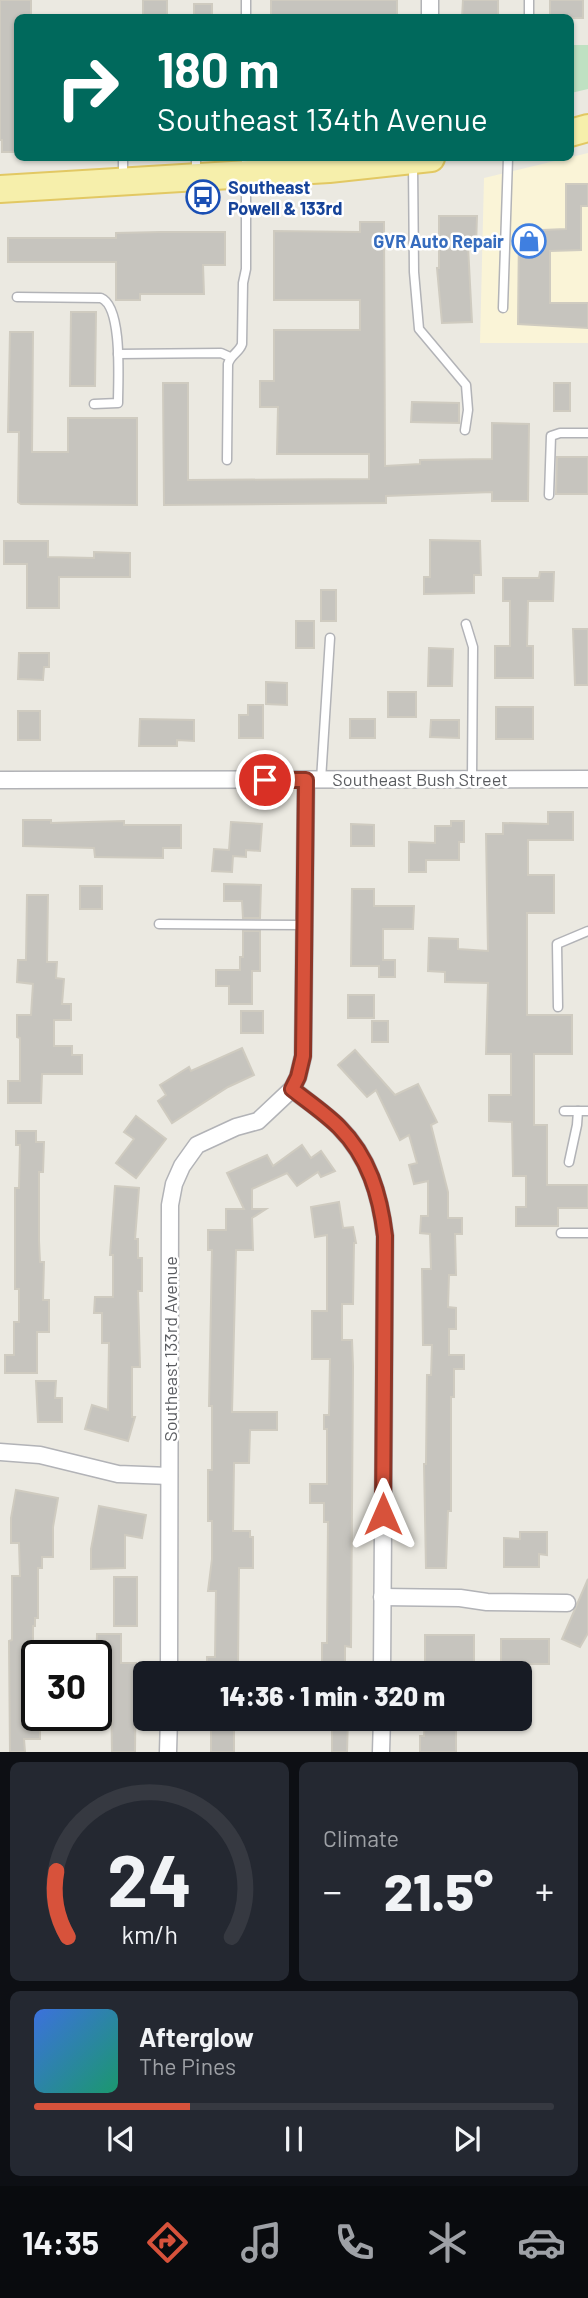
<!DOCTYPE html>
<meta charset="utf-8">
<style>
body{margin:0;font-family:Barlow,sans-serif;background:#242831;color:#f1f3f6;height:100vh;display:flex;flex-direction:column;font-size:26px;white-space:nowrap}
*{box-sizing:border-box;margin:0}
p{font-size:23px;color:#9ea1a6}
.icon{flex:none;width:38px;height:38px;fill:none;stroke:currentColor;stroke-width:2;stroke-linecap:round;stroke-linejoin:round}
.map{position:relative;height:1752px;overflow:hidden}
.drawer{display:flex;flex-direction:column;gap:10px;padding:10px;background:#0d0f14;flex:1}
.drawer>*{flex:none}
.top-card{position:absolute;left:14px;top:14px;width:560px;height:147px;border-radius:10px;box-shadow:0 2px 5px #0004;background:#00695c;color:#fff;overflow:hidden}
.speed{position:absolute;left:21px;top:1640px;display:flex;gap:14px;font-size:35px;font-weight:700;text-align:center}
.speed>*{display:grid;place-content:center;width:91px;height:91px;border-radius:50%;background:#171b24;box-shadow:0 2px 5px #0004;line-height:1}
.speed .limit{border:4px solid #111;border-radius:10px;background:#fff;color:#111}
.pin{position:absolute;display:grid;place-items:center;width:60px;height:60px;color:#fff;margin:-30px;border:4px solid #fff;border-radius:50%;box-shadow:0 2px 7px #0007}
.me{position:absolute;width:77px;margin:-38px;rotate:0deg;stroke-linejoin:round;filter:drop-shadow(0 0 5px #0008)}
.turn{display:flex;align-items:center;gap:24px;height:147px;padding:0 28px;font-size:32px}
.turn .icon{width:91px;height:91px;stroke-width:2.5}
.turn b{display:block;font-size:49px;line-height:60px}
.big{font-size:52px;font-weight:800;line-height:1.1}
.drawer .card{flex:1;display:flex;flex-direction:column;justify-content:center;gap:10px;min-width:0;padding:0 24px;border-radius:10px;background:#242831}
.drawer .dial{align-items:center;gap:0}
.dial svg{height:182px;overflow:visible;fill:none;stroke:#363941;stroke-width:7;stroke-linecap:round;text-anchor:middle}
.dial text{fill:#f1f3f6;stroke:none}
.song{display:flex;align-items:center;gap:21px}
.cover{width:84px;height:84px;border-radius:10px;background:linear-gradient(135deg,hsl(220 70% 55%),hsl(160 70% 35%))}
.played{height:7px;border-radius:4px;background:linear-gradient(90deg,#d7523b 30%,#363941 30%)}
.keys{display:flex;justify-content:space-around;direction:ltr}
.heat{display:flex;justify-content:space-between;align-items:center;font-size:38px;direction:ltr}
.drawer .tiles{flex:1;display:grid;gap:10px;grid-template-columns:1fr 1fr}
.card:last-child{grid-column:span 2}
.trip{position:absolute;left:133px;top:1661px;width:399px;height:70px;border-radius:10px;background:#171b24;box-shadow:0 2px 5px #0004;font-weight:800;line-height:70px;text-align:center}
.tabs{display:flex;height:112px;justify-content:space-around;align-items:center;background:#090b0e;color:#9ea1a6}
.tabs .icon{width:49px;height:49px}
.tabs .current{color:#d7523b}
.tabs b{font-size:32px;color:#f1f3f6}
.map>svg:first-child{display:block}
</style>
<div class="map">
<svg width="588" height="1752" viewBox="0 0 588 1752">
<rect width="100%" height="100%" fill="#ebe9e1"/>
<!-- commercial -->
<path fill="#faf4d7" d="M588 153V343H480L484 178Z"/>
<!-- green -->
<path fill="#bfe1c2" d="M570 45H588V89L571 93Z"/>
<!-- building -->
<g fill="#c6c4be" stroke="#cfcbc0" stroke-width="2">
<path d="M0 0H31V18H18V152H2V140H0Z"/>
<rect x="143" y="0" width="24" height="18"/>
<rect x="271" y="0" width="126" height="18"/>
<path d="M463 0H498V18H462Z"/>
<rect x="550" y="0" width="33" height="18"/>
<rect x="194" y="4" width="18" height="14"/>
<path d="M566 184H588V206H581V250L550 251V303H588V328L518 324 519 231 566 229Z"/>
<path d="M439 216H477L476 246H468L472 322 442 323 437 268H439Z"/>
<path d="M360 222H384L385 466 420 464V460L492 459V423L529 424 528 501H492V492L386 496V503L164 505 163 383H188V480L369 479V454H277L278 407H260V381H274V330H360V300H274V231L360 232Z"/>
<path d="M161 232H225V265H203L204 294H140V300H116V262H8V238H116V233Z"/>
<path d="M71 312H96L95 386H70Z"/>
<path d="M10 332H33L32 452H68V418H137V505L21 504 18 502 19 432H8Z"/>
<rect x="554" y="383" width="16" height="28"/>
<path d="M412 402 459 403V423L411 422Z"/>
<path d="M557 457H588V494H556Z"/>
<path d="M430 540 480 541 481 575H474V593L424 594V577H430Z"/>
<path d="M4 541H48V557L94 558V552L130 553V577H59V608H27V564H4Z"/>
<path d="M540 572H554L553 601H528L527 646H533V678H495V646H510V601H503V578H539Z"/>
<rect x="321" y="590" width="15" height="31"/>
<rect x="296" y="621" width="18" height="27"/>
<path d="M573 629H588V685H575Z"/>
<path d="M429 648 453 649 452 686H428Z"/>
<path d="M19 653H49V667H44L43 680 18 679Z"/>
<path d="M266 682 287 683V705L266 704Z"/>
<rect x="388" y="692" width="28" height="25"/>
<path d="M248 705H263V738H239V715H248Z"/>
<rect x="496" y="707" width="37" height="32"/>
<rect x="18" y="711" width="22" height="29"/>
<path d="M140 719 194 720V741L177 740V746H139Z"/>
<rect x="350" y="719" width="25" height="19"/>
<path d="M431 720H459V738L430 737Z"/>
<path d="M548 812H573V840H528V875H554V913H527V1015H572V1054H534V1125H547V1185H588V1208H558V1226H516V1207H526V1176H513L512 1122 489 1121V1095H511V1054H486L488 983 445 982V972L428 971 429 938 458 939V949L488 951 486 834H503V823L548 824Z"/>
<path d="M23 820H51V823L124 821V825H181V848H163V858L95 857 94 848 23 846Z"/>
<path d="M451 821H464V842H459V860H426V872H409V842L435 843V826H451Z"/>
<path d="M231 822 262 824 260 851 246 850V857L233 856 232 872 212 871 214 849 229 850Z"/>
<path d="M351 824 374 825V846H351Z"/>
<path d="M224 884 261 885 260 918H243L242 901H224Z"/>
<rect x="80" y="886" width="22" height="23"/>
<path d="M352 889H374V906H414L413 929H383V960H395V977H379V966H351Z"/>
<path d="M27 895H48L47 962H57L56 978 64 979 62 1004H71V1020H54V1046H72V1055H82V1074H42L41 1103H8V1081H20V1038L17 1037V1015H31L33 984 17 982 18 960H26Z"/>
<path d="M243 931H260V971H252V1004H229V986H216V970H240V957H243Z"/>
<rect x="348" y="995" width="26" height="23"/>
<rect x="241" y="1011" width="22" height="22"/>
<rect x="372" y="1021" width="16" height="21"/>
<path d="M242 1048 254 1075 228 1087 172 1123 158 1101 166 1095 160 1085 189 1067 191 1071Z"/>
<path d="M355 1050 395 1095 418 1084 437 1122 431 1125 448 1192V1218H462V1234H455L456 1275H449L448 1307 456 1308V1329H449V1355H464V1369H454V1397H451V1511H448L446 1568H426L424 1464H426L427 1375H431L432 1345H423L422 1269H431L430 1234 420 1233 421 1216H428V1181L414 1184 409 1165 417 1163 409 1135 400 1140 376 1090 367 1097 338 1065Z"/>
<path d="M136 1116 166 1139 136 1178 116 1163 134 1139 124 1132Z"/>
<path d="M16 1131H36V1142H44L43 1172H39V1241L40 1262H44L43 1300H49V1332H37V1373H5V1355H14V1322H19V1289H15V1188H19L20 1145H16Z"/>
<path d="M302 1145 311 1158 321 1151 335 1171 321 1177 318 1172 297 1186 287 1173 252 1189V1209H266L252 1218 253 1250H236L232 1412H277V1430H250L249 1463H234L233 1531H250V1537H253V1568H239L238 1662H227V1671H207V1657H215L216 1591H208L212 1559V1521H208V1470H212V1406H209L212 1250H208V1230H226V1209H244L227 1173 267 1155 273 1166Z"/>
<path d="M115 1186 139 1188 135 1239H138V1258H142V1291H138L140 1367H132V1417H135L128 1441 85 1429 92 1405 108 1410 109 1343H102V1313H94L95 1297H113V1255H110Z"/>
<path d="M339 1202 343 1228 353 1227 356 1243H354L353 1304H342V1340H352L353 1366 351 1647 345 1646V1673H322V1643H327L328 1522H324V1503H310V1484H327V1429H324V1415H329L330 1359H312V1311H327V1235L315 1237 311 1207Z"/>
<path d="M36 1381H56L55 1398H62V1422H38Z"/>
<path d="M16 1490 58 1498 53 1527V1557H42V1568H38V1618H35V1626H33V1686H37V1715H40V1739H24L25 1752H10L9 1641 12 1640V1576H20L19 1543H11V1518Z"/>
<path d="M99 1506 146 1515 142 1538 125 1535V1568L91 1569V1549Z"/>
<path d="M520 1532H547V1555L539 1554V1567H504V1538L520 1539Z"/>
<rect x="114" y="1577" width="23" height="49"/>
<path d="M588 1579V1633L580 1647 562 1639Z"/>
<path d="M97 1634H121V1663H136L135 1752H112L111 1682H96Z"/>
<rect x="425" y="1635" width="49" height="32"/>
<rect x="501" y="1639" width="48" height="25"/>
<rect x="211" y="1718" width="23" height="34"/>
<path d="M332 1718H348L347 1752H332Z"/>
<path d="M425 1718H456V1752H420V1736H424Z"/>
</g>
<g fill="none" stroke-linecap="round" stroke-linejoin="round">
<defs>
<g id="lane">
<path d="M246 0V18"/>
<path d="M529 0V18"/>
<path d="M413 164 414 272 419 329 466 385 468 410 465 430"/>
<path d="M196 174V158"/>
<path d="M123 178V158"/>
<path d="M17 297 101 298C123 307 118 381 118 403L94 404"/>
<path d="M503 308 508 158"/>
<path d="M118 354 221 353 230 357"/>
<path d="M227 460 228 364C231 354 239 353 242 344L243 283 246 269V158"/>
<path d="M549 495 551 436 560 433H588"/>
<path d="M466 624 473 647 472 778"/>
<path d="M321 780 330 638"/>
<path d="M159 924 304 925"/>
<path d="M558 1007 557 944 588 931"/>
<path d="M564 1111H588"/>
<path d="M569 1162 577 1125 578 1111"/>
<path d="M561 1233H588"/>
</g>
<g id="street">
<path d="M430 0V18"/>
<path d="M0 780 588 779"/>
<path d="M292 1089C307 1101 325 1113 339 1127 369 1157 380 1195 385 1236L382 1673"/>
<path d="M0 1452 40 1455 118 1474 169 1476"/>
<path d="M382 1597 460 1598 487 1602 567 1603"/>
<path d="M169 1673 170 1205 174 1184 182 1166 197 1145 236 1127 258 1121 292 1089 298 1077 303 1056 306 780"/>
<path d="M168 1752 169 1718"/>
<path d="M381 1752 382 1718"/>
</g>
<g id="primary">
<path d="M570 133 588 128"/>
<path d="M0 189 329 169 431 158"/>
</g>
</defs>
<!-- lane casing -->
<use href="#lane" stroke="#b2b3b7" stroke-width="11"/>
<!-- street casing -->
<use href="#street" stroke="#b2b3b7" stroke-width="19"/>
<!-- primary casing -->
<use href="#primary" stroke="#e2c863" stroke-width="30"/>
<!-- lane -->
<use href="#lane" stroke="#fff" stroke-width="8"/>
<!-- street -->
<use href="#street" stroke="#fff" stroke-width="16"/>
<!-- primary -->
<use href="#primary" stroke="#f6efab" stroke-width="26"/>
</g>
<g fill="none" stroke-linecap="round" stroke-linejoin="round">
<defs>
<path id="route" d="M265 780H306L303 1056 298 1077 292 1089C307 1101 325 1113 339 1127 369 1157 380 1195 385 1236L383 1514"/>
</defs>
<!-- route casing -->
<use href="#route" stroke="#8c3526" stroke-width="18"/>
<!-- route -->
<use href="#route" stroke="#d7523b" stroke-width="12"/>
</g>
<!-- icons -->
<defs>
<symbol id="bus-ring" viewBox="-11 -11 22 22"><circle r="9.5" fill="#fff" stroke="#1a4fb4" stroke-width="1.5"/><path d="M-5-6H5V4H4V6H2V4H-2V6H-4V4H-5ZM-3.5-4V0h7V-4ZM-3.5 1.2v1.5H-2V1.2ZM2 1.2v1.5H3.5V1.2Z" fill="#1a4fb4"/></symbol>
<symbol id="shop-ring" viewBox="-11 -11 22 22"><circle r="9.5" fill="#fff" stroke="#3f7fe0" stroke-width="1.5"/><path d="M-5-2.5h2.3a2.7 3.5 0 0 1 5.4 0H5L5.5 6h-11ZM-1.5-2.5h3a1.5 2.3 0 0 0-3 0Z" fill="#3f7fe0"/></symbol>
</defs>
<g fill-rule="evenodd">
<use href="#bus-ring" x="184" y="178" width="38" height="38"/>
<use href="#shop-ring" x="510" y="222" width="38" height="38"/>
</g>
<g text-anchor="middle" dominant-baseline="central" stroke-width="5" stroke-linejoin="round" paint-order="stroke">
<!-- transit labels -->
<g font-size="18" font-weight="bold" fill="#164399" stroke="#fff" text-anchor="start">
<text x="228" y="187">Southeast<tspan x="228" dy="21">Powell &amp; 133rd</tspan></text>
</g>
<!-- shop labels -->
<g font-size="18" font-weight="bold" fill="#366cbe" stroke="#fff" text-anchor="end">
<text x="504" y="241">GVR Auto Repair</text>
</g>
<!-- street labels -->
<g font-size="18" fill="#5a5c60" stroke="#fff">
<text x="420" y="779">Southeast Bush Street</text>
<text transform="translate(170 1349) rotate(-90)">Southeast 133rd Avenue</text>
</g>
</g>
</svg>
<div class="speed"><div class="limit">30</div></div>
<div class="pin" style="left:265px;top:780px;background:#d93025"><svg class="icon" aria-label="arrive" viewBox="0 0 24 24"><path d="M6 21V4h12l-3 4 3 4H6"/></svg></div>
<svg class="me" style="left:383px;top:1514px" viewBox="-20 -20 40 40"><path d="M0-17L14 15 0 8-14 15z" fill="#d7523b" stroke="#fff" stroke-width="4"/></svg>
<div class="trip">14:36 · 1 min · 320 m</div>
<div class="top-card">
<div class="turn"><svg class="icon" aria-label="right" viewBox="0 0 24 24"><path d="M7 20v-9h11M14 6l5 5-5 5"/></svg><div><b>180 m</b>Southeast 134th Avenue</div></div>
</div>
</div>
<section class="drawer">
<div class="tiles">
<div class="card dial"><svg viewBox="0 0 100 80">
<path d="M14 69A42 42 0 1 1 86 69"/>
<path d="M14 69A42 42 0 0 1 9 40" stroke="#d7523b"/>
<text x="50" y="56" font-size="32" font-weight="700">24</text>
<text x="50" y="72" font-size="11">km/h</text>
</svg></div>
<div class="card"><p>Climate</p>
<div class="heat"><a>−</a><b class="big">21.5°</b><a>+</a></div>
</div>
<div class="card">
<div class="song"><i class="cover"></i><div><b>Afterglow</b><p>The Pines</p></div></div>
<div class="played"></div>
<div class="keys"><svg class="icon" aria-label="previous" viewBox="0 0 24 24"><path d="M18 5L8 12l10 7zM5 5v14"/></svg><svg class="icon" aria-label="pause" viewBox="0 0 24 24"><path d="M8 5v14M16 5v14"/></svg><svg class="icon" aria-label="next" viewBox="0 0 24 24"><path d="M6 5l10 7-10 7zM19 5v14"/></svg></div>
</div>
</div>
</section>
<nav class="tabs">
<b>14:35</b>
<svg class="icon current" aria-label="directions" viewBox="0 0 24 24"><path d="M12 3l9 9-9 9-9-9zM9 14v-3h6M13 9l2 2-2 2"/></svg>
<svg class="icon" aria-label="music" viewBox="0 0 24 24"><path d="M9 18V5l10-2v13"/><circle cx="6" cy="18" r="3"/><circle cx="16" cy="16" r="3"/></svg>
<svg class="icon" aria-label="phone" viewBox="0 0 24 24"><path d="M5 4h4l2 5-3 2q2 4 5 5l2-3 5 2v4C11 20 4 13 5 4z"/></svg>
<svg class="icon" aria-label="climate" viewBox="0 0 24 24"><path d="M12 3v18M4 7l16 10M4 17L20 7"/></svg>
<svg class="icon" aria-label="car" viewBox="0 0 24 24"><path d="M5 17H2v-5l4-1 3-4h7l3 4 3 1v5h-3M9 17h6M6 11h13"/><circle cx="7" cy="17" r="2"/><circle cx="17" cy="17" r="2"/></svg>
</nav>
